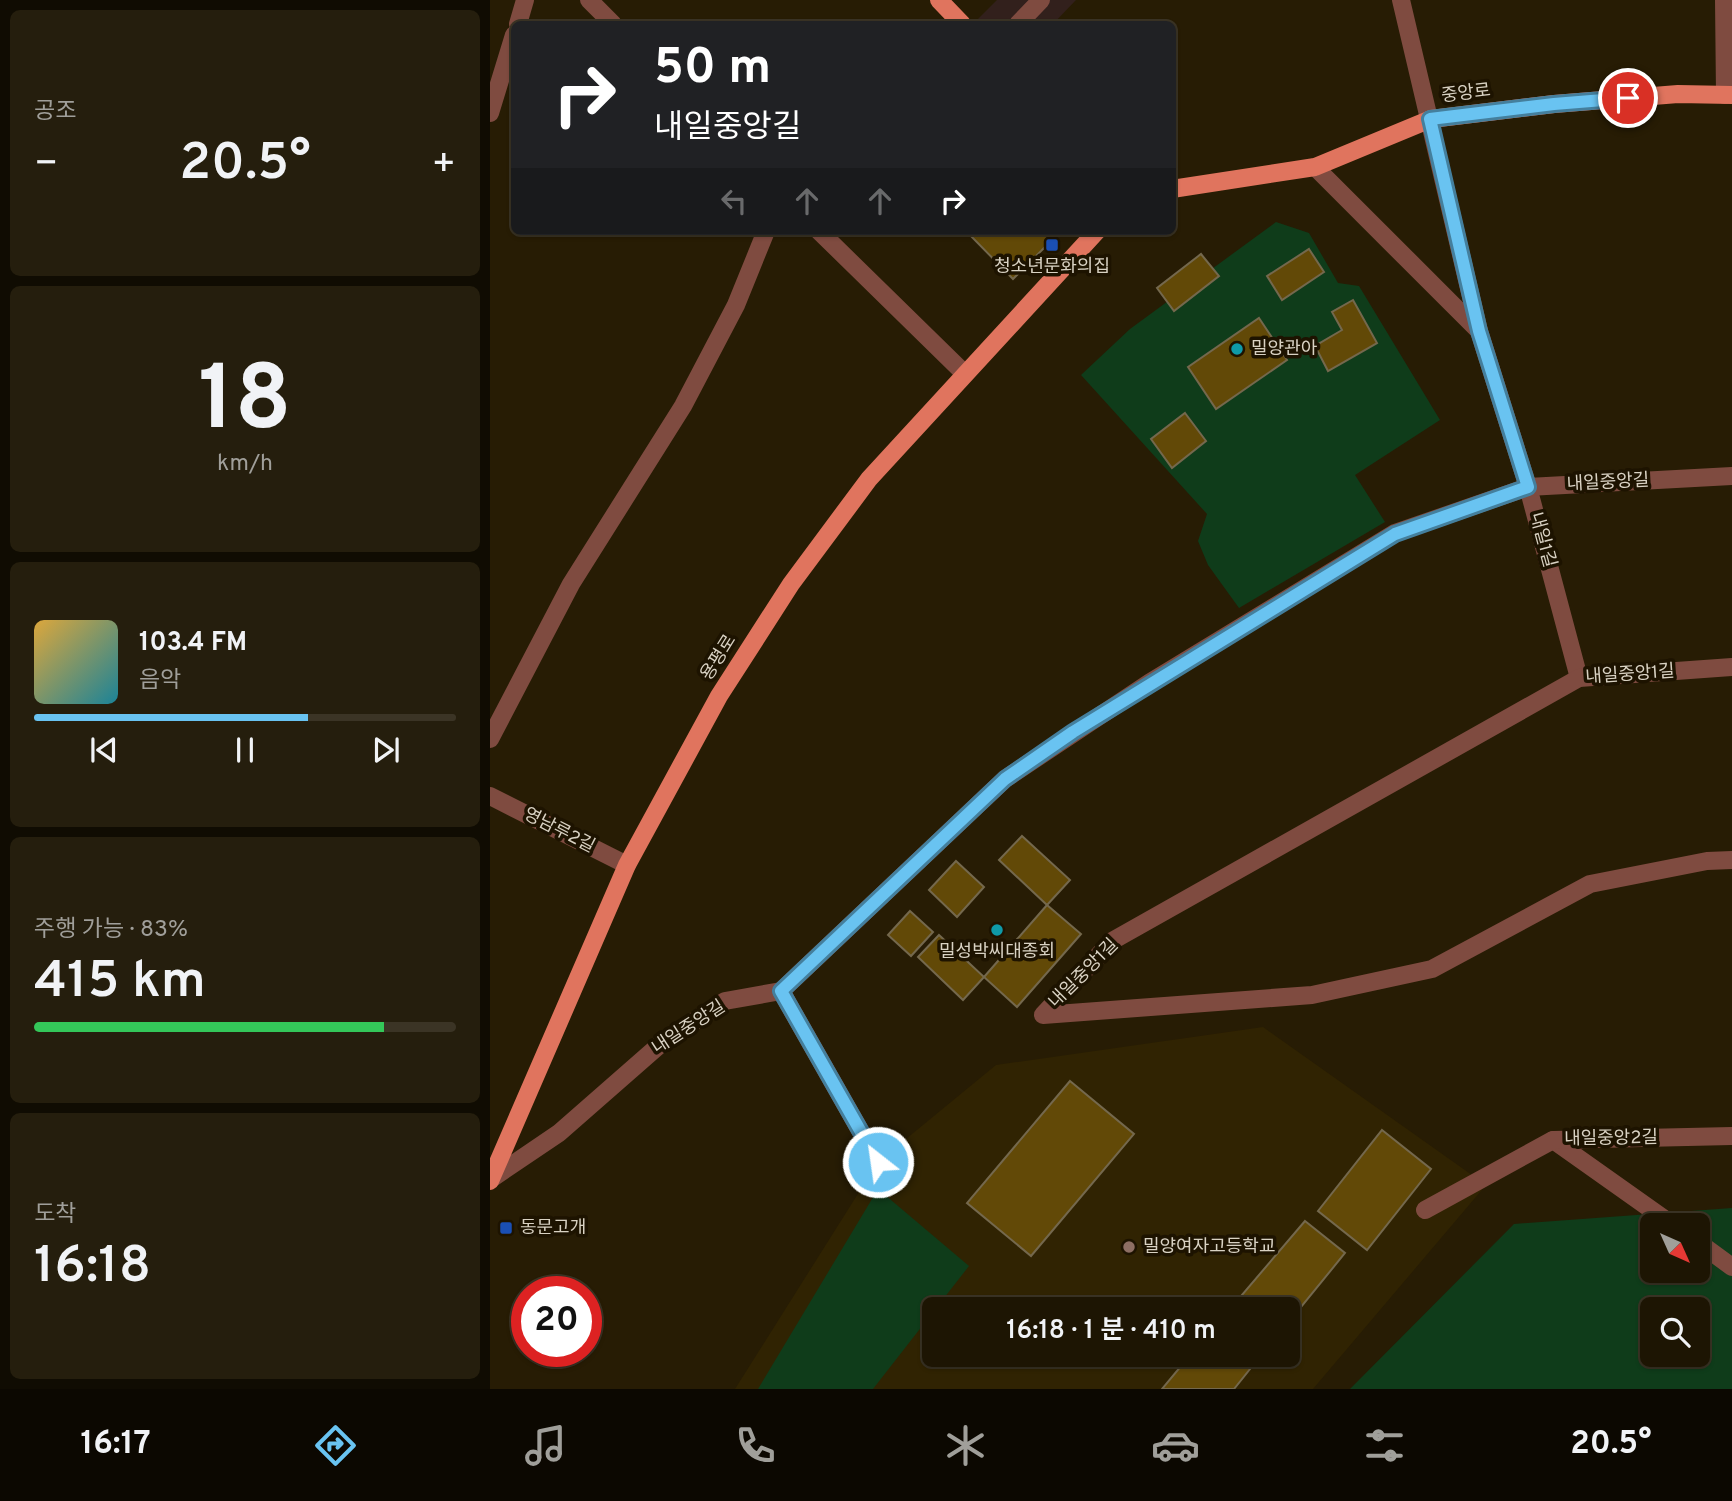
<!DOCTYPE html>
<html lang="ko">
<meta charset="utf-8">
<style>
body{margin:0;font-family:Overpass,"Noto Sans KR",sans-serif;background:#251e0d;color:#f1f3f6;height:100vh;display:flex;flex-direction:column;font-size:26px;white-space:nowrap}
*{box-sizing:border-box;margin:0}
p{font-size:23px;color:#a09f9a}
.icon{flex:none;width:38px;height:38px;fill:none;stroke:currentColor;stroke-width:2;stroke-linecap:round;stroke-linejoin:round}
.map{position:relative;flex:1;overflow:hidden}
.details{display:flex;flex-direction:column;gap:10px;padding:10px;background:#100c02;width:490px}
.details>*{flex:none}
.guide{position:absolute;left:21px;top:21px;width:665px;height:214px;border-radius:10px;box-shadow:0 2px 5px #0004,0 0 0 2px #3b3425;background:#202124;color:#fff;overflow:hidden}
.needle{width:46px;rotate:135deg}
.fabs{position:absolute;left:1150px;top:1213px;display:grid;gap:14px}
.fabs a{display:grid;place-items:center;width:70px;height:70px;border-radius:10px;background:#1d1503;box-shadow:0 2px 5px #0004,0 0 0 2px #3b3425;font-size:35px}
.speed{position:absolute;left:21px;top:1276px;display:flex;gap:14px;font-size:35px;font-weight:700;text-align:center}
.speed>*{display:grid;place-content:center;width:91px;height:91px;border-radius:50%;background:#1d1503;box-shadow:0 2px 5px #0004,0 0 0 2px #3b3425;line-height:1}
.speed .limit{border:10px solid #d22;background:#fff;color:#111}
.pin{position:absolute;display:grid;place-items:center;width:60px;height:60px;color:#fff;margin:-30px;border:4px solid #fff;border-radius:50%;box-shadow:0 2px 7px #0007}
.me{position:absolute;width:77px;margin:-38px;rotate:330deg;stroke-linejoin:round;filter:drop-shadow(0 0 5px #0008)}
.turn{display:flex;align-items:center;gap:24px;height:147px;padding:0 28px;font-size:32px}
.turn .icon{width:91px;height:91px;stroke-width:2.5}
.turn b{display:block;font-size:49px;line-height:60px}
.lanes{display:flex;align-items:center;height:66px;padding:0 28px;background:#0003;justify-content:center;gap:35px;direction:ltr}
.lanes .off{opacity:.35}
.big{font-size:52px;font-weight:600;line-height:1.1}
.details .card{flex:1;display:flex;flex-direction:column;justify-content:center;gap:10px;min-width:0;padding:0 24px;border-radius:10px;background:#251e0d}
.details .dial{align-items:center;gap:0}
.dial b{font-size:91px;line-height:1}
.song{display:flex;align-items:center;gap:21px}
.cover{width:84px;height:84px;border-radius:10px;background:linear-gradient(135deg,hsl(40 70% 55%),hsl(190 70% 35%))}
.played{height:7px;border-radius:4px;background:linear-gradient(90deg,#69c3f1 65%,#3b3425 65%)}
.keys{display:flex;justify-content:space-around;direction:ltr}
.heat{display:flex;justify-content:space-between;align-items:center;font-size:38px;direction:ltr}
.charge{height:10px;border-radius:5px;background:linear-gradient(90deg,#34c759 83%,#3b3425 0)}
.trip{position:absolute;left:432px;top:1297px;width:378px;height:70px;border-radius:10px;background:#1d1503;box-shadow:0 2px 5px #0004,0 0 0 2px #3b3425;font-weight:600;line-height:70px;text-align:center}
.tab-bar{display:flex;height:112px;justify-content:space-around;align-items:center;background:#0c0801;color:#a09f9a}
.tab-bar .icon{width:49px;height:49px}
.tab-bar .current{color:#69c3f1}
.tab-bar b{font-size:32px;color:#f1f3f6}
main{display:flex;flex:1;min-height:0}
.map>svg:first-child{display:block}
</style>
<main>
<section class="details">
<div class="card"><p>공조</p>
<div class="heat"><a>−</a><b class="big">20.5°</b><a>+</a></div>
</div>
<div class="card dial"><b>18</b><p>km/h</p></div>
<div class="card">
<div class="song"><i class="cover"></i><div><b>103.4 FM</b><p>음악</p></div></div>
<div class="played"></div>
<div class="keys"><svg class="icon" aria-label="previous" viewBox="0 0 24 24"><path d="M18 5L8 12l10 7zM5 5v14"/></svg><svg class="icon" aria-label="pause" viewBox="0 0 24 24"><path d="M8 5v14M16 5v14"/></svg><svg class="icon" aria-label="next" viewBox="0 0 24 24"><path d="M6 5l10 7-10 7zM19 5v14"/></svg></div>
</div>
<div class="card"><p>주행 가능 · 83%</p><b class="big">415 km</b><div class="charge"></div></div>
<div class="card"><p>도착</p><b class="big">16:18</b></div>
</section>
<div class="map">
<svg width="1242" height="1389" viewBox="0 0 1242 1389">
<rect width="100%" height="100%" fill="#271c04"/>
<!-- commercial -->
<path fill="#32201c" d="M507 0H586L563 24H483Z"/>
<!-- built -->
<path fill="#302302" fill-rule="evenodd" d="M773 1027 996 1185 823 1389H245L388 1162 506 1065ZM444 1309H798V1354H444Z"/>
<!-- green -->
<g fill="#0f3c1a" fill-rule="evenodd">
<path d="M786 222 819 233 848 283 869 286 950 420 865 475 895 522 749 608 718 565 708 541 717 514 591 375 640 329Z"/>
<path d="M388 1189 479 1266 383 1389H268Z"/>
<path d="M1242 1208V1389H860L1024 1224ZM1162 1225H1208V1270H1162ZM1162 1309H1208V1354H1162Z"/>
</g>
<!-- building -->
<g fill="#624907" stroke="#74684d" stroke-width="2">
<path d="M476 231H571L523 279Z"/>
<path d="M819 249 834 272 792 300 777 276Z"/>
<path d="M711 254 729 276 684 311 667 288Z"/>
<path d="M863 300 887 343 838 371 825 346 852 330 842 312Z"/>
<path d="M769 318 797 360 726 409 698 367Z"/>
<path d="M695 413 716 441 682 468 661 439Z"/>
<path d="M532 836 580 880 557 905 509 860Z"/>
<path d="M466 861 494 887 467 917 439 890Z"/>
<path d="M557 905 591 934 527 1007 494 977Z"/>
<path d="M420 911 443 932 421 956 398 935Z"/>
<path d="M449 935 494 977 473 1000 428 957Z"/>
<path d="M580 1081 644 1134 541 1256 477 1203Z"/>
<path d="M892 1130 941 1169 877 1250 828 1211Z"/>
<path d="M815 1221 855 1253 798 1323V1309H740Z"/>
<path d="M701 1354H772L744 1389H672Z"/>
</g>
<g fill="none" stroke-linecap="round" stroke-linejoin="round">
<!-- minor -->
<g stroke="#7f4b40" stroke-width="18">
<path d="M99 0 123 24"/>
<path d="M911 0 989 331 1038 487 1089 678"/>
<path d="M1234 0 1235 95"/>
<path d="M28 24 35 0"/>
<path d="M528 24 551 0"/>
<path d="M0 113 24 35"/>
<path d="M825 167 989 331"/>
<path d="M329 231 475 374"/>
<path d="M1242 667 1089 678 622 941 553 1015 822 995 942 969 1100 884 1217 861 1242 860"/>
<path d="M0 739 81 584 193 406 246 305 276 231"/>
<path d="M0 796 137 865"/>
<path d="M291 991 388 1162"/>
<path d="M1063 1140 1183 1225"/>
<path d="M1 1179 69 1133 174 1041 235 1001 291 991 515 779 659 683 905 533 1038 487 1242 476"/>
<path d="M935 1210 1063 1140 1242 1136"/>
<path d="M1208 1242 1242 1267"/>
</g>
<!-- major -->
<g stroke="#e0745e" stroke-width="18">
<path d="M449 0 472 24"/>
<path d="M682 189 825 167 941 119 1064 104 1188 94 1242 95"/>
<path d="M0 1181 137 865 229 696 301 584 379 479 607 231"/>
</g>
</g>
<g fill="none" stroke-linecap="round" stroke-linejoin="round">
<defs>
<path id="route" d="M388 1162 291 991 515 779 583 732 905 534 1038 487 989 331 940 119 1064 104 1138 98"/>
</defs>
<!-- route casing -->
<use href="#route" stroke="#447f9d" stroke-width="18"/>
<!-- route -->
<use href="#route" stroke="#69c3f1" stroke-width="12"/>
</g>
<!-- markers -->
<g fill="#1a4fb4" stroke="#1d1300" stroke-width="2.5">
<rect x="555" y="238" width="14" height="14" rx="3.5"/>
<rect x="9" y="1221" width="14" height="14" rx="3.5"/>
</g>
<g fill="#0f9aa8" stroke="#1d1300" stroke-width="2.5">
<circle cx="747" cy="349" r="7"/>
<circle cx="507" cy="930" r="7"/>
</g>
<circle fill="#8d6e63" stroke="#1d1300" stroke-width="2.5" cx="639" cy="1247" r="7"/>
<g text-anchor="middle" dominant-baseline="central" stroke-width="7" stroke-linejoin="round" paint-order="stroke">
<!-- street labels -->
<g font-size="18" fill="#d9d2c3" stroke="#1d1300">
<text transform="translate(976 94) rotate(-7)">중앙로</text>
<text transform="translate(1118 483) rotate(-3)">내일중앙길</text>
<text transform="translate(1052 540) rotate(75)">내일1길</text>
<text transform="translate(229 658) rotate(-58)">용평로</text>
<text transform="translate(1140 675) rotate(-4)">내일중앙1길</text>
<text transform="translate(69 831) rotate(27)">영남루2길</text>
<text transform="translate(594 974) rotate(-45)">내일중앙1길</text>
<text transform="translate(199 1028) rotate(-33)">내일중앙길</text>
<text transform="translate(1121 1139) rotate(-1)">내일중앙2길</text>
</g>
<!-- poi labels -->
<g font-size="18" fill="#d9d2c3" stroke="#1d1300" text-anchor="start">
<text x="562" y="267" text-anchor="middle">청소년문화의집</text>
<text x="761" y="349">밀양관아</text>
<text x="507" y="952" text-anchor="middle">밀성박씨대종회</text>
<text x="30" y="1228">동문고개</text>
<text x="653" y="1247">밀양여자고등학교</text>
</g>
</g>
</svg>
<div class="fabs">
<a><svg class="needle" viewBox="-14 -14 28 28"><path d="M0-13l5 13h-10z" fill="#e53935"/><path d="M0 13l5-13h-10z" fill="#a09f9a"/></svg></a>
<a><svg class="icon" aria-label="search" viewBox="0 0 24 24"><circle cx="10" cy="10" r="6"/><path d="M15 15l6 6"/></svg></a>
</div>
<div class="speed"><div class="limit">20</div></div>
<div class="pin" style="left:1138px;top:98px;background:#d93025"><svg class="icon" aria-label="arrive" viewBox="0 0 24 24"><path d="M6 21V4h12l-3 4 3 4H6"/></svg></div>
<svg class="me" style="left:388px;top:1162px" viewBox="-20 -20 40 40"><circle r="17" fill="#69c3f1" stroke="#fff" stroke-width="3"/><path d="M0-11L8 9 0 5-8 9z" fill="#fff"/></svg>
<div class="trip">16:18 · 1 분 · 410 m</div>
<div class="guide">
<div class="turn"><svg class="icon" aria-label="right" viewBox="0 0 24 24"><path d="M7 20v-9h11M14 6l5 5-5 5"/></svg><div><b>50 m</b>내일중앙길</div></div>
<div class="lanes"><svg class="icon off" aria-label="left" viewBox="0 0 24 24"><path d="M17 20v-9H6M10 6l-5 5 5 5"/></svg><svg class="icon off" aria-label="ahead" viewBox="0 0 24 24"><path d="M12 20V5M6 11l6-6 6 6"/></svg><svg class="icon off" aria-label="ahead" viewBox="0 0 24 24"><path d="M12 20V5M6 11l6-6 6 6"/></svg><svg class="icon" aria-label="right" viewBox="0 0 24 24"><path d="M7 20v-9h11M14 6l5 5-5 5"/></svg></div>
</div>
</div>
</main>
<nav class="tab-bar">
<b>16:17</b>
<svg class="icon current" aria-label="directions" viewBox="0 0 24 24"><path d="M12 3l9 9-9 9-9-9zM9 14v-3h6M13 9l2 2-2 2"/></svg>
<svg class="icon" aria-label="music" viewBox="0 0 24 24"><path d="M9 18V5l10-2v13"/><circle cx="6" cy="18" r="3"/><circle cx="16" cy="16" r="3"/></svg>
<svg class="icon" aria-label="phone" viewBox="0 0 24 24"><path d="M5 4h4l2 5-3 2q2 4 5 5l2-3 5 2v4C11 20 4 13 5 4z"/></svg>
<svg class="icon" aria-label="climate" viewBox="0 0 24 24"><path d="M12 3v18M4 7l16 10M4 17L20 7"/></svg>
<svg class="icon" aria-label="car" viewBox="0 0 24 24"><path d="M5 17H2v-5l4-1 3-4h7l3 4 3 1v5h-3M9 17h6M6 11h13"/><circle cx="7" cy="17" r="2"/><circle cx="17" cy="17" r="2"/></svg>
<svg class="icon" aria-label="filters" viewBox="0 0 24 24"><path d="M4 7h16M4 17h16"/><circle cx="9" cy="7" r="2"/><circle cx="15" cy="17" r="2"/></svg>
<b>20.5°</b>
</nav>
